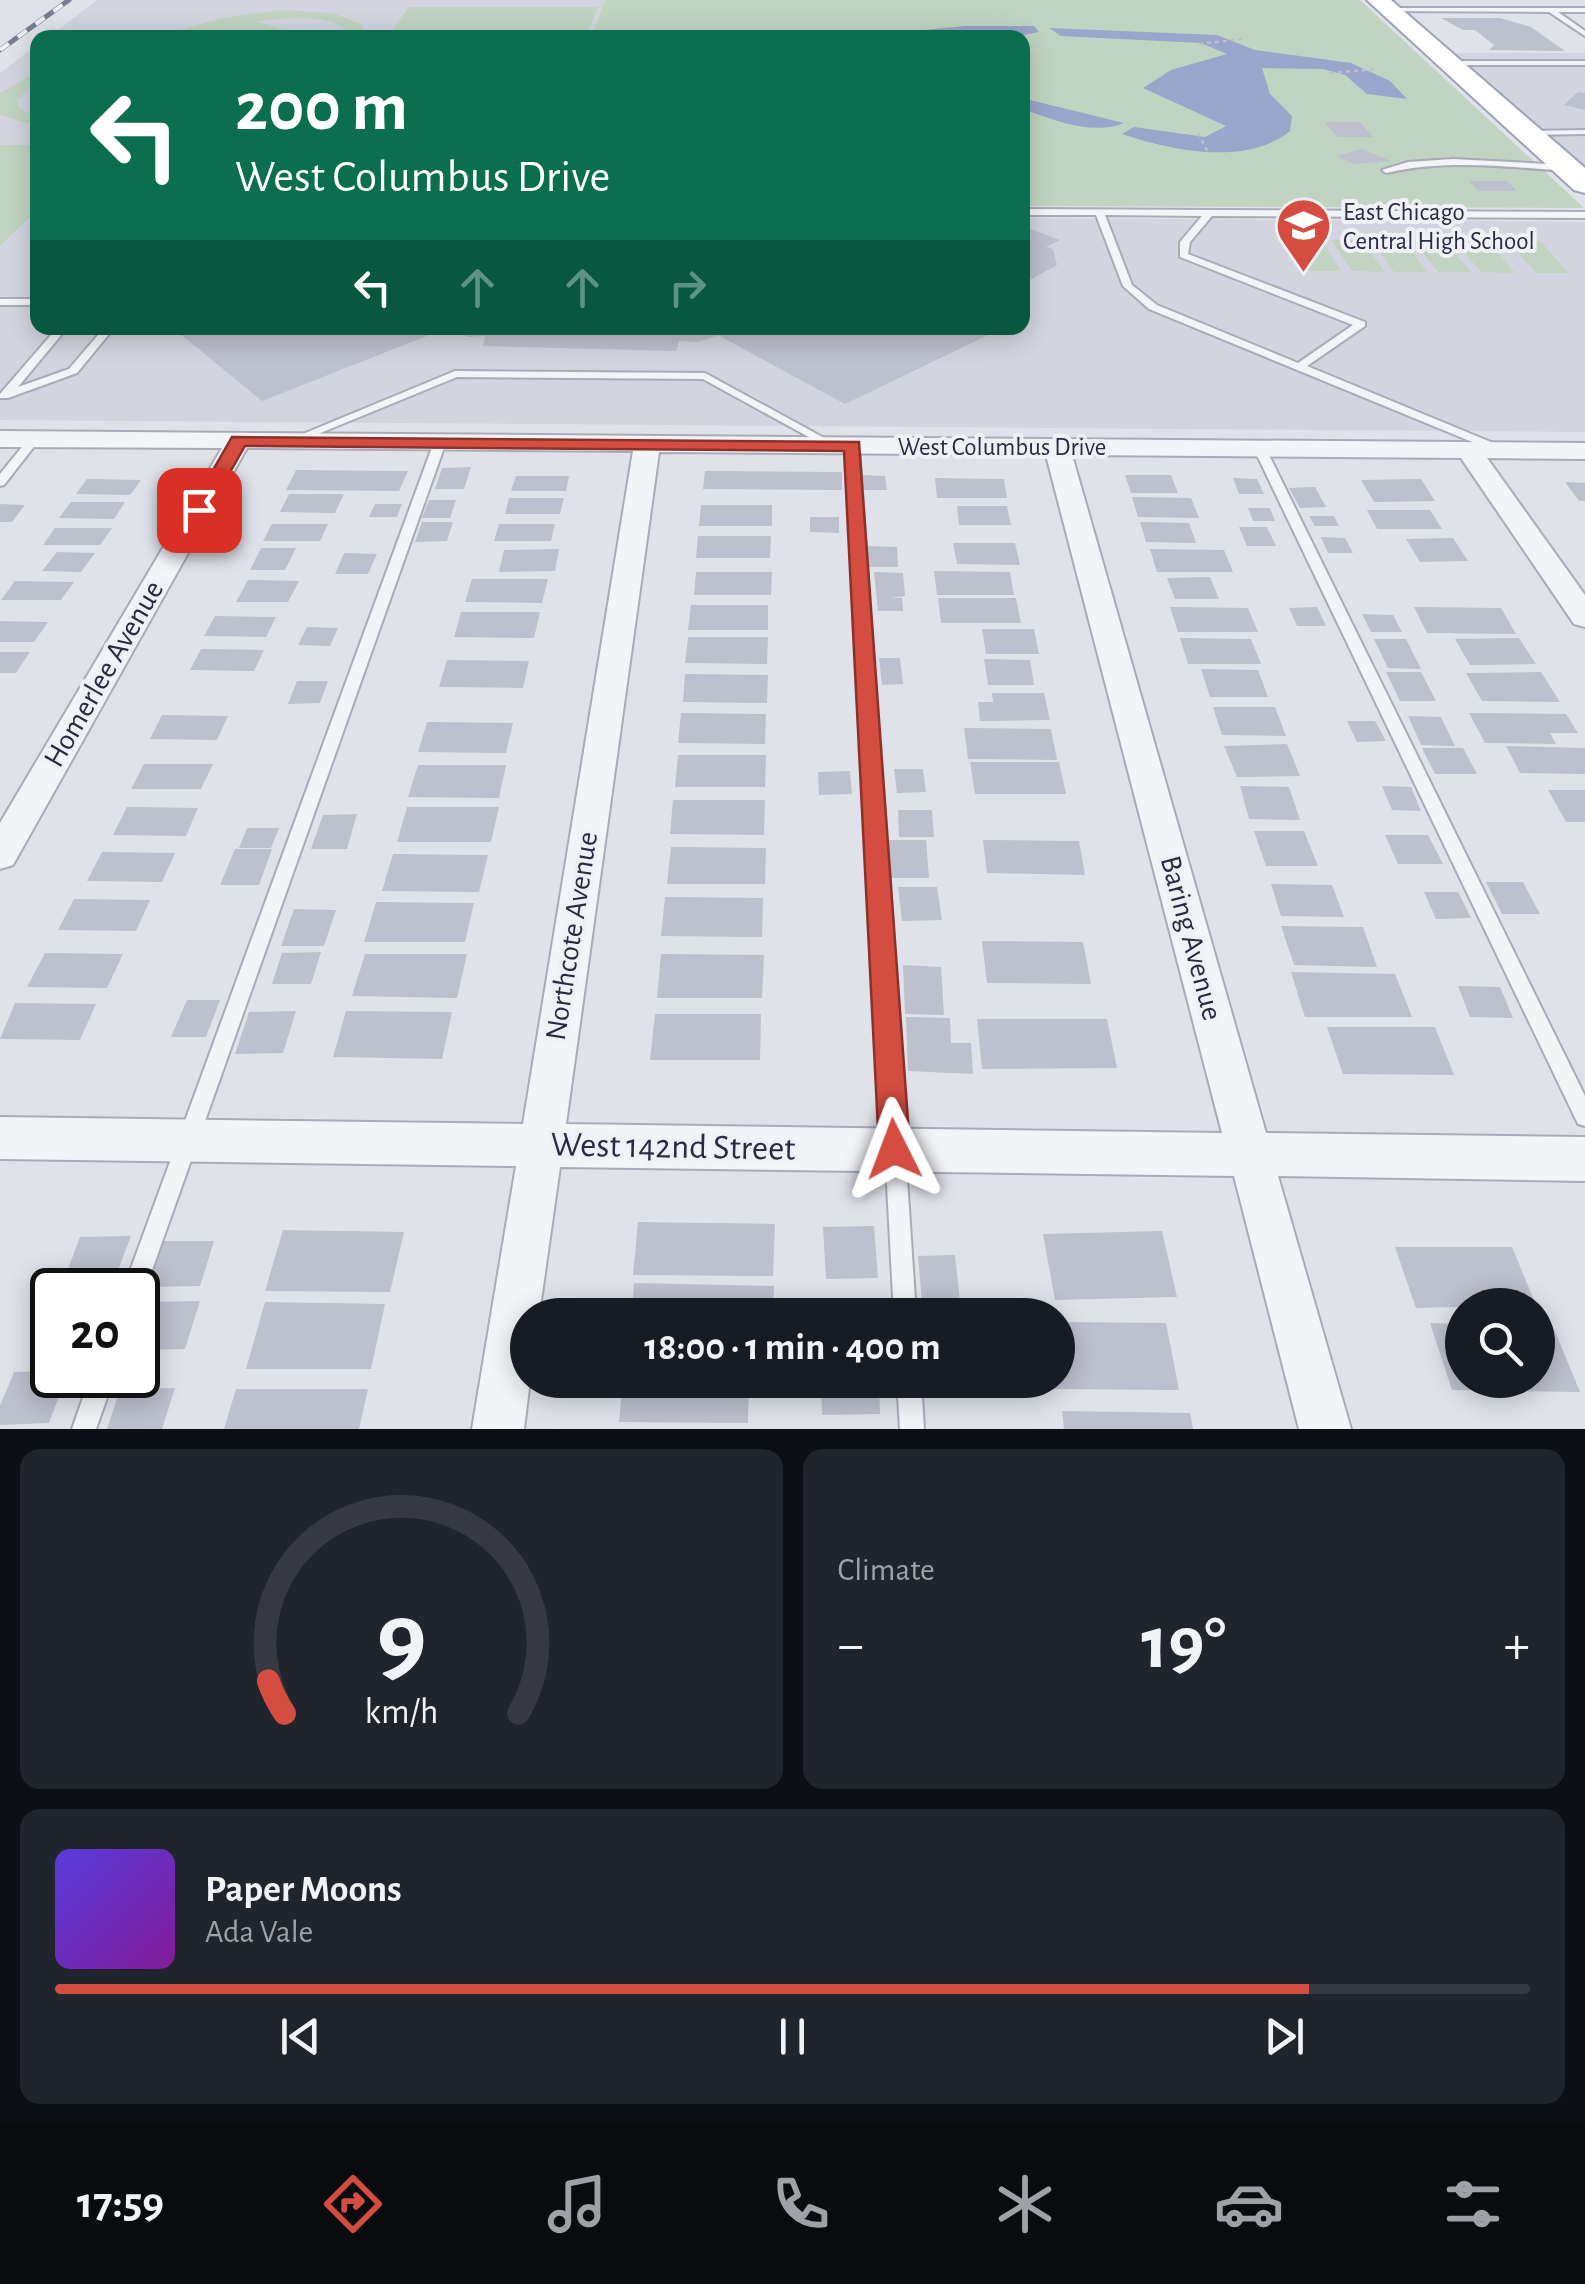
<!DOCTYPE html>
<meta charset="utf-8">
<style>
body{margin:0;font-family:"Alegreya Sans",sans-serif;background:#20242c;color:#f1f3f6;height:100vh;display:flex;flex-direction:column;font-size:38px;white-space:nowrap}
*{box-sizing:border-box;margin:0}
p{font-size:32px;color:#9ea1a6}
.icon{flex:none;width:55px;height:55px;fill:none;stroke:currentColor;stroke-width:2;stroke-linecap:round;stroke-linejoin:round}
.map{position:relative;height:1429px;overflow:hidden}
.details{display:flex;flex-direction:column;gap:20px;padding:20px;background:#0d0f14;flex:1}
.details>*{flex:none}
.top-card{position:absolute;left:30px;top:30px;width:1000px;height:305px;border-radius:20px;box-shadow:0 5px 25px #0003;background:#0b6e4f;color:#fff;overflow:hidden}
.fabs{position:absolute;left:1445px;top:1288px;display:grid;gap:20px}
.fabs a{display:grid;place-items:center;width:110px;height:110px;border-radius:50%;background:#171b24;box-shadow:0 5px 25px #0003;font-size:50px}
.speed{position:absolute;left:30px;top:1268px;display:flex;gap:20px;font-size:50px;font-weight:700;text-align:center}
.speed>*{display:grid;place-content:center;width:130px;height:130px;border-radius:50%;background:#171b24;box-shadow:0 5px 25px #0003;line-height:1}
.speed .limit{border:5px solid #111;border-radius:15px;background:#fff;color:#111}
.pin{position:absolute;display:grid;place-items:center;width:85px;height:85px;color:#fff;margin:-42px;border-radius:20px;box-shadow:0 5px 15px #0006}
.me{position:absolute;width:110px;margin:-55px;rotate:357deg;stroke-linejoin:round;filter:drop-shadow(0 0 8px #0008)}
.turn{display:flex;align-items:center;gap:35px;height:210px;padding:0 40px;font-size:45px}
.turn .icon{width:130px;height:130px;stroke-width:2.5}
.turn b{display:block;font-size:70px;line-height:85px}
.lanes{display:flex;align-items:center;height:95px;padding:0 40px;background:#0003;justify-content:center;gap:50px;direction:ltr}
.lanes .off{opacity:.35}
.big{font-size:75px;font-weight:700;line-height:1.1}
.details .widget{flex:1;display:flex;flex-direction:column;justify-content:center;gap:15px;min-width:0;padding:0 35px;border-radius:20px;background:#20242c}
.details .dial{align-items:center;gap:0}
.dial svg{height:260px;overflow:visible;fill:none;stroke:#363941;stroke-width:7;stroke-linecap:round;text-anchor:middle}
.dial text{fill:#f1f3f6;stroke:none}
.song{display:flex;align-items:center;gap:30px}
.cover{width:120px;height:120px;border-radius:15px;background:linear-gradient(135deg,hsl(250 70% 55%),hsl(290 70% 35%))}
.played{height:10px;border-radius:5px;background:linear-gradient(90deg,#d44d40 85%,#363941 85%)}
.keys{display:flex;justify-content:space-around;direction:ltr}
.heat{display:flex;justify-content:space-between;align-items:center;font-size:55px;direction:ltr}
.details .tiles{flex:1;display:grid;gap:20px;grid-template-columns:1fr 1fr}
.widget:last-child{grid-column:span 2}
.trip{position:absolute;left:510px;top:1298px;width:565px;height:100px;border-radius:50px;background:#171b24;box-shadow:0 5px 25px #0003;font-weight:700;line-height:100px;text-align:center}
.menu{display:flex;height:160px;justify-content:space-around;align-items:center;background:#090b0e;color:#9ea1a6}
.menu .icon{width:70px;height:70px}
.menu .on{color:#d44d40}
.menu b{font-size:45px;color:#f1f3f6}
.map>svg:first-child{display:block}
</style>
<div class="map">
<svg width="1585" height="1429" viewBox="0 0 1585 1429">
<rect width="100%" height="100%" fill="#e0e2ea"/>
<!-- built -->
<g fill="#d2d4df">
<path d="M97 0H605L591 37 48 38Z"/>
<path d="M37 45 38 328H1022L1023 218 1585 222V432L0 420V73Z"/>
<path d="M1456 53H1585V168L1539 128Z"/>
</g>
<!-- green -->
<g fill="#c1d4c1">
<path d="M605 0H1360L1584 208 1023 206 1022 38H591Z"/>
<path d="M409 7H598L586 37H387Z"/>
<path d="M280 10 333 13 363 25 365 34 345 37 346 29C300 0 208 38 155 37L223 18Z"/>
<path d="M251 20 308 37H192Z"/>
<path d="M37 72V81L17 100 20 109 37 116V126L0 115V93Z"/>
<path d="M0 145H38L37 210 0 246Z"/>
<path d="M1289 240H1321L1341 271H1308Z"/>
<path d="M1331 240H1362L1385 272 1352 271Z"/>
<path d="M1372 240H1404L1427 272H1394Z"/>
<path d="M1414 241H1445L1471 272H1438Z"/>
<path d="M1455 241H1487L1515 273 1481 272Z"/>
<path d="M1508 241H1540L1569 273H1536Z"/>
</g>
<!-- water -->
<g fill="#9aa6cb">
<path d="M965 26H1034L1039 32 1009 38 912 36 914 31Z"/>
<path d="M1049 28 1217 35 1255 50 1351 63 1390 81 1407 99 1367 94 1345 75 1323 69 1262 68 1270 94 1292 116 1290 131C1246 167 1170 150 1122 134L1134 127 1205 137 1226 126 1143 88 1171 70 1227 54 1201 43 1061 36Z"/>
<path d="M1022 98 1124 123C1093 136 1053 120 1023 109Z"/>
</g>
<!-- building -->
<g fill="#bdc0cd">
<path d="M1441 18H1500L1531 27 1565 51 1489 50 1494 45 1475 30H1463Z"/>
<path d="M1578 92 1585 93V110L1564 105Z"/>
<path d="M1325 122H1360L1373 137H1337Z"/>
<path d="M1362 149 1390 161 1354 164 1336 156Z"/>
<path d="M1469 181H1507L1517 191H1478Z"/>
<path d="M1022 226 1060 240 1046 247 1053 249 1057 265 1022 284Z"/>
<path d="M173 328H447L262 401Z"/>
<path d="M451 328H980L977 329 988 335 845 404 718 335 699 342 679 341 676 351 483 346 485 336 468 337Z"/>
<path d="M471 467 464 489H435L442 468Z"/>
<path d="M296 470 408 471 399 491 286 490Z"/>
<path d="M705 471 842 472V490L703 489Z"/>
<path d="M861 475 885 476 887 490H861Z"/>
<path d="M1125 475H1171L1178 493H1131Z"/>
<path d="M516 476H569L566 491H511Z"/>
<path d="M935 478 1004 479 1007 498H937Z"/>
<path d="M1233 478 1257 479 1264 494H1239Z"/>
<path d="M87 479 141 480 130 495 76 494Z"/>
<path d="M1421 479 1435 501 1374 502 1361 480Z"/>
<path d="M1565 482 1585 483V501H1579Z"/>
<path d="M1315 487 1326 507 1300 508 1289 488Z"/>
<path d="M289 494H344L335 513 280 512Z"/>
<path d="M1132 497 1191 498 1199 518 1138 517Z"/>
<path d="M509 498H564L560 514H505Z"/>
<path d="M429 500H456L450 518H422Z"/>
<path d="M71 502H125L114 519 59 518Z"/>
<path d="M0 504 25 505 12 522H0Z"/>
<path d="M375 504H402L397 517H369Z"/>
<path d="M701 505H772V526H699Z"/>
<path d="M957 506H1007L1011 525H959Z"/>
<path d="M1248 508H1270L1275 521H1253Z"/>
<path d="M1367 510H1430L1442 529H1377Z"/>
<path d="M1309 516H1334L1339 526H1315Z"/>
<path d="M810 517H839V533L810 532Z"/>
<path d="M422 522H453L447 541 415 542Z"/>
<path d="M1140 522 1189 523 1196 543 1146 542Z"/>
<path d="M272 524H328L320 541H263Z"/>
<path d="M499 524H555L551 541H494Z"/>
<path d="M1239 527H1267L1276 546H1247Z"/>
<path d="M55 528H112L100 545H43Z"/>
<path d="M698 536H771L770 558H696Z"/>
<path d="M1321 537 1345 538 1353 553H1328Z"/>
<path d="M1453 538 1468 561 1420 562 1406 539Z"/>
<path d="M953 543H1015L1020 565 957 564Z"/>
<path d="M866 546 897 547 898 567H868Z"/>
<path d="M261 548H296L285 570H250Z"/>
<path d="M559 549 555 571 499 572 504 550Z"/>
<path d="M1150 549 1224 550 1233 572H1157Z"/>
<path d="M57 552 95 553 81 572 42 571Z"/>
<path d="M344 553 377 554 368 574H335Z"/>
<path d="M934 571 1010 572 1014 595H937Z"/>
<path d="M696 572H772L771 595H694Z"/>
<path d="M874 572 903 573 905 596 891 598H902L903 611H878Z"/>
<path d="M1210 577 1219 599H1175L1167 578Z"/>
<path d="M472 579H548L542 603 465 602Z"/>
<path d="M248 580 299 581 288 602H236Z"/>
<path d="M15 581 74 582 61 600H1Z"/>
<path d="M938 598H1016L1021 623H941Z"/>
<path d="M691 605H768V630H688Z"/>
<path d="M1170 607 1248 608 1258 632H1178Z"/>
<path d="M1317 607 1326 626H1297L1289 608Z"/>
<path d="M1414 607 1501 608 1516 634 1427 633Z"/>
<path d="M461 612H540L534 638 454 637Z"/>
<path d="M1362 614 1393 615 1402 632H1371Z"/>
<path d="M215 616 276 617 266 637 204 636Z"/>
<path d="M0 621 48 622 34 642H0Z"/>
<path d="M307 627 338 628 330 646 298 645Z"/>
<path d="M982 629H1034L1039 654H986Z"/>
<path d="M688 637H768L767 664 685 663Z"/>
<path d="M1180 638 1251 639 1261 664H1188Z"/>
<path d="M1519 638 1536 664 1470 665 1455 639Z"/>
<path d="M1374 639H1406L1421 669 1388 668Z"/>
<path d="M201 649 264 650 254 671 190 670Z"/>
<path d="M0 652H30L16 673H0Z"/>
<path d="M879 658H900L903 684 882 685Z"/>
<path d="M984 659 1030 660 1034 685H988Z"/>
<path d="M447 660 529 661 523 688 439 687Z"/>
<path d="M1201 669 1258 670 1268 697H1210Z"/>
<path d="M1386 672H1421L1436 701H1400Z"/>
<path d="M1541 672 1560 702 1482 701 1466 673Z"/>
<path d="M685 674 768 675 767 703 683 702Z"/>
<path d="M297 681H328L320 703 288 704Z"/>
<path d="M992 693H1044L1050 720 980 721 978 702H993Z"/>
<path d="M1213 707H1275L1286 736 1222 735Z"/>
<path d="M681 713 766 714 765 744 678 743Z"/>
<path d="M1469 713 1566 714 1578 733H1550L1556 744 1485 743Z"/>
<path d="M162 715 228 716 217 740 150 739Z"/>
<path d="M1408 716 1441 717 1455 746 1421 745Z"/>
<path d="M1347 721H1375L1386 741 1357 742Z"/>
<path d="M427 722 513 723 506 753 418 752Z"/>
<path d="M964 728 1051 729 1057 760 968 759Z"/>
<path d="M1287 744 1300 776 1237 777 1224 746Z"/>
<path d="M1506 746 1585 748V774L1520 773Z"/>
<path d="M1422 748H1463L1477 774H1435Z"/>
<path d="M678 755H766L765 787H675Z"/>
<path d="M970 762H1059L1066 794H975Z"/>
<path d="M144 764H213L201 789H131Z"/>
<path d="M418 765H506L499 798 408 797Z"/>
<path d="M894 769H923L926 792 897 793Z"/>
<path d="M850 771 852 794 819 795 818 772Z"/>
<path d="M1240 786 1289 787 1300 820 1249 819Z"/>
<path d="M1382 786 1411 787 1421 811 1392 810Z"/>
<path d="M1548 790H1585V822H1566Z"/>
<path d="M673 800H765L764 835 670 834Z"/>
<path d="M127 807 198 808 186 836 113 835Z"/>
<path d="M407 807H499L491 842H397Z"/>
<path d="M898 810H932L934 837H899Z"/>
<path d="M357 814 347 849H311L323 815Z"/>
<path d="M247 828H279L271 848H239Z"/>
<path d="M1254 831H1304L1318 866H1266Z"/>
<path d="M1385 835H1428L1443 864H1398Z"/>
<path d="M886 840H926L929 878H889Z"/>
<path d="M983 840 1079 841 1085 875 987 873Z"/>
<path d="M671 847 766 848 765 884H667Z"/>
<path d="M235 849H272L259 885H220Z"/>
<path d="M102 852 175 853 162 882 87 881Z"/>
<path d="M393 854 488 855 479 892 382 891Z"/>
<path d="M1486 882H1523L1540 914H1502Z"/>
<path d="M1271 884 1332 885 1344 917 1281 916Z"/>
<path d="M898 887H937L942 920 902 921Z"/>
<path d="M1424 892H1458L1471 918 1436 919Z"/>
<path d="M665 897 763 898 762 937 661 936Z"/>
<path d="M74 899 150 900 136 931 58 930Z"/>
<path d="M376 902 474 903 465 942H364Z"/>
<path d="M294 909 336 910 324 946H281Z"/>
<path d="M1281 926 1363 927 1377 967 1294 965Z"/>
<path d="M982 941 1083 942 1091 984 987 983Z"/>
<path d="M321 952 311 984H272L282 953Z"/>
<path d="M45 953 123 954 107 988 27 987Z"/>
<path d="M365 954H467L457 998 352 996Z"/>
<path d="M661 954 764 955 762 998H657Z"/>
<path d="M903 965 941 967 944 1015 905 1014Z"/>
<path d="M1291 972 1395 974 1412 1017H1305Z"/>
<path d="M1458 986 1500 987 1513 1018 1470 1017Z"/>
<path d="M187 1000H220L206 1037H171Z"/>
<path d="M15 1003 96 1004 80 1040 0 1039Z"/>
<path d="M296 1011 283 1053 235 1054 249 1012Z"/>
<path d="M346 1011 452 1012 442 1059 333 1057Z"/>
<path d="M655 1014H761L760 1060H650Z"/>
<path d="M906 1017 950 1018 951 1043H971L973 1074 908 1071Z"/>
<path d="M977 1019H1107L1117 1068 982 1069Z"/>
<path d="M1327 1027H1435L1454 1075 1343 1074Z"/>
<path d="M638 1222 775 1224 773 1276 633 1275Z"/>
<path d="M874 1226 878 1278 826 1279 823 1227Z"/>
<path d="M283 1230 404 1232 390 1292 265 1291Z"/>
<path d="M1162 1231 1177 1297 1055 1300 1043 1234Z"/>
<path d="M131 1236 114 1281 63 1282 80 1237Z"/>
<path d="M163 1241H214L200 1286 148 1287Z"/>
<path d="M1395 1247H1512L1536 1305 1416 1308Z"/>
<path d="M955 1255 960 1302H922L918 1256Z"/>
<path d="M634 1283 774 1286 773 1315H631Z"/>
<path d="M52 1292V1341L33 1342Z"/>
<path d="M200 1301 185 1349 138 1350V1330L147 1302Z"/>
<path d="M265 1302 385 1304 371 1369H246Z"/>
<path d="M924 1310H967L968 1315H925Z"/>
<path d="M1058 1322 1166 1323 1179 1390 1053 1389 1051 1380H1058Z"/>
<path d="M1430 1323 1462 1324V1380H1538V1324H1552L1580 1392 1452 1390Z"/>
<path d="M52 1371 67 1375 49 1423 0 1425V1406L14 1372Z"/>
<path d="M623 1380H749L748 1423 619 1422Z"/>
<path d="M821 1380H879L880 1414 822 1415Z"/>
<path d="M930 1380H974L975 1385H931Z"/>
<path d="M175 1388 162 1429H107L120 1389Z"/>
<path d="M236 1389H368L359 1429H224Z"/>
<path d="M1062 1411 1190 1413 1193 1429H1064Z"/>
</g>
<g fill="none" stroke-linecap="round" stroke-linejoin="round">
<defs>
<g id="lane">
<path d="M1389 8H1585V12H1558L1585 31V36L1549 12 1387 11Z"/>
<path d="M1449 61H1585V65H1446Z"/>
<path d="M1585 130V134L1527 135 1523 133 1527 131Z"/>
<path d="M1453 159 1567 165 1571 168 1567 171C1506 167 1446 159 1386 173L1382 170 1408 162Z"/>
<path d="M1022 209 1585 212V218L1212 216 1190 242 1188 254 1365 322V326L1307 366 1503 447V451L1499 453 1149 309 1123 286 1096 215H1022ZM1105 215 1202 216 1180 242V257L1353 325 1298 363 1157 305 1132 285Z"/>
<rect x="0" y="299" width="38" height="6"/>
<path d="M57 328H67L18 387 69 369 104 328H114L77 373 8 398H0V394Z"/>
<path d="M455 371 705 373 837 445 835 447H827L703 379 457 377 296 443 292 445 286 441Z"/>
<path d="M34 436 40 439 4 485 0 486V474L30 437Z"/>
<path d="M440 438 446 442 145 1290 142 1298 138 1300V1290H123L434 442Z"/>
<path d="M853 442 859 446 916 1315H894L847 446Z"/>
<path d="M1260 445 1266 449 1585 1096V1126L1578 1124 1254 449Z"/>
<path d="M91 1375H115L96 1429H72Z"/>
<path d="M897 1380H921L924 1429H900Z"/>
</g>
<path id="street" d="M0 431 1585 443V459L1487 458 1585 595V627L1574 624 1461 458 1072 455 1266 1133 1585 1137V1181L1278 1176 1351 1429H1299L1234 1176 560 1167 539 1315H528L530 1380 524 1429H472L516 1166 0 1159V1117L523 1124 633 451 247 448 13 865 0 869V823L222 448 0 447ZM659 452 1046 455 1222 1133 566 1124Z"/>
<path id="primary" d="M1367 0H1391L1585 168V193L1574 190Z"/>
</defs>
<!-- lane casing -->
<use href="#lane" stroke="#a9abb8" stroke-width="4"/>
<!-- street casing -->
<use href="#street" stroke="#a9abb8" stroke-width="4"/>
<!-- primary casing -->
<use href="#primary" stroke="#9fa3b6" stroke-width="4"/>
<!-- path -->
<g stroke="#bec0c9" stroke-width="2.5" stroke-dasharray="4 4" stroke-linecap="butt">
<path d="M1199 44 1242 39"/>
<path d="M1330 73 1376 69"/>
<path d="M1198 133 1208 152"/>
</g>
<!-- lane -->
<use href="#lane" fill="#f3f4f8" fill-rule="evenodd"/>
<!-- street -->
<use href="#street" fill="#f3f4f8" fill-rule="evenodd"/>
<!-- primary -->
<use href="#primary" fill="#fff" fill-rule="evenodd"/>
<defs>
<path id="rail" d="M0 50 69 0"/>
</defs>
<!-- rail casing -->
<use href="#rail" stroke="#797d94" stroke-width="5"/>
<!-- rail -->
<use href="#rail" stroke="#f0f1f7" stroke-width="4" stroke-dasharray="11" stroke-linecap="butt"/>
</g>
<!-- route -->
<path fill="#d44d40" stroke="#8a322a" stroke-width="2.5" d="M232 437 859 442 910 1149 905 1160 894 1164 883 1160 879 1149 844 451 245 446 206 514H192L190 510Z"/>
<!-- icons -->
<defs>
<symbol id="school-pin" viewBox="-11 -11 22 30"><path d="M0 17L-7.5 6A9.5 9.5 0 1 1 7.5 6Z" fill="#d44d40" stroke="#f0f1f7"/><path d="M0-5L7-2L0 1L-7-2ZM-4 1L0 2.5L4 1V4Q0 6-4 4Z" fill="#fff"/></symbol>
</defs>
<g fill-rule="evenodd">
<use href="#school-pin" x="1272" y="194" width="63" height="86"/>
</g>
<g text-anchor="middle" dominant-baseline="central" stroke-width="8" stroke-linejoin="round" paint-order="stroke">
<!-- far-poi labels -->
<g font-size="25" fill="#282b42" stroke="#f0f1f7" text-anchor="start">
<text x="1343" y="212">East Chicago<tspan x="1343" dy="29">Central High School</tspan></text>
</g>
<!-- far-street labels -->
<g font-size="25" fill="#282b42" stroke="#f0f1f7">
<text x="1002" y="447">West Columbus Drive</text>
</g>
<!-- street labels -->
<g font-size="30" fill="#282b42" stroke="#f0f1f7">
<text transform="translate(104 674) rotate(-60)">Homerlee Avenue</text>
<text transform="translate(572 936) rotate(-81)">Northcote Avenue</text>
<text transform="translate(1191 938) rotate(75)">Baring Avenue</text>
</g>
<!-- near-street labels -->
<g font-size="35" fill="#282b42" stroke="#f0f1f7">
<text transform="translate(673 1147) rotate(1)">West 142nd Street</text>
</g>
</g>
</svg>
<div class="fabs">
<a><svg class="icon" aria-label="search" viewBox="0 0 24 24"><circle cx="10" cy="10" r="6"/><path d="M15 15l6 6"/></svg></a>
</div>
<div class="speed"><div class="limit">20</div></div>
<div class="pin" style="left:199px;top:510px;background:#d93025"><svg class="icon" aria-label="arrive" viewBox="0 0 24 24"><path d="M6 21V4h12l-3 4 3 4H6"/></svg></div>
<svg class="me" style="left:894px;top:1149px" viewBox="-20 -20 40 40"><path d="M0-17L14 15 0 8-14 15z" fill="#d44d40" stroke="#fff" stroke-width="4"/></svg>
<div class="trip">18:00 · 1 min · 400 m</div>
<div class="top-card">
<div class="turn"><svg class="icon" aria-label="left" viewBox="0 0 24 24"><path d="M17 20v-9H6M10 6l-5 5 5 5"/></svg><div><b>200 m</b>West Columbus Drive</div></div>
<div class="lanes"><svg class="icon" aria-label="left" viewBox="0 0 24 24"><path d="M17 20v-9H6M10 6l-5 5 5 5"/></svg><svg class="icon off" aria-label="ahead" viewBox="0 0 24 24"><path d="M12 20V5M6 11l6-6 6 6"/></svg><svg class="icon off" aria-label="ahead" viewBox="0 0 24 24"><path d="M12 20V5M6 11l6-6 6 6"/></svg><svg class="icon off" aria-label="right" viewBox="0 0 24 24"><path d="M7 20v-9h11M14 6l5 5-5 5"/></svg></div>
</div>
</div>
<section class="details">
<div class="tiles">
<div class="widget dial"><svg viewBox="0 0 100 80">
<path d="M14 69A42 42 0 1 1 86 69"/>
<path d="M14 69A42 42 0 0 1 9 59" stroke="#d44d40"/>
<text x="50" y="56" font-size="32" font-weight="700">9</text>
<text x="50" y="72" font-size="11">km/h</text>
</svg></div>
<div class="widget"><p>Climate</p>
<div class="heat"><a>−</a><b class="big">19°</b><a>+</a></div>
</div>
<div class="widget">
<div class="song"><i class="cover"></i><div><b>Paper Moons</b><p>Ada Vale</p></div></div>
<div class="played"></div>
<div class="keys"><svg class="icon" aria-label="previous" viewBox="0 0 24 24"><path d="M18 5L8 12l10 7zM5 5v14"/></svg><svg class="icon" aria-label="pause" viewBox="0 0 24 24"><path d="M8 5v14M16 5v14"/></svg><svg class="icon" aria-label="next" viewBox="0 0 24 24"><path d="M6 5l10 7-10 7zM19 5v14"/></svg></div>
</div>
</div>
</section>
<nav class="menu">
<b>17:59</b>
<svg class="icon on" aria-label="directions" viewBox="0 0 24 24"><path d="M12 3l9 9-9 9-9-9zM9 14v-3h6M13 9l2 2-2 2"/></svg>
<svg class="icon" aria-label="music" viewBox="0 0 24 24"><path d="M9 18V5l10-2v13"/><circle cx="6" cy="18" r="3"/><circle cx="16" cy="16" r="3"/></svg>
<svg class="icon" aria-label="phone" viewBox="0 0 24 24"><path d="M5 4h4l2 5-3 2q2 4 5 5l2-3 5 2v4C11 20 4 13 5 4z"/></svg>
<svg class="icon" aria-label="climate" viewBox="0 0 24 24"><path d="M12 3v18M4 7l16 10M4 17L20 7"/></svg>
<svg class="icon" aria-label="car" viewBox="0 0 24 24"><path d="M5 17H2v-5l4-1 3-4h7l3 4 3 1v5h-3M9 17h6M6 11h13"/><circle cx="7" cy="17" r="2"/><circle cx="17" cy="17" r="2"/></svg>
<svg class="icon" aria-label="filters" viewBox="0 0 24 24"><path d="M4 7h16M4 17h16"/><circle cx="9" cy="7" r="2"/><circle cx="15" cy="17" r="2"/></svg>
</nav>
